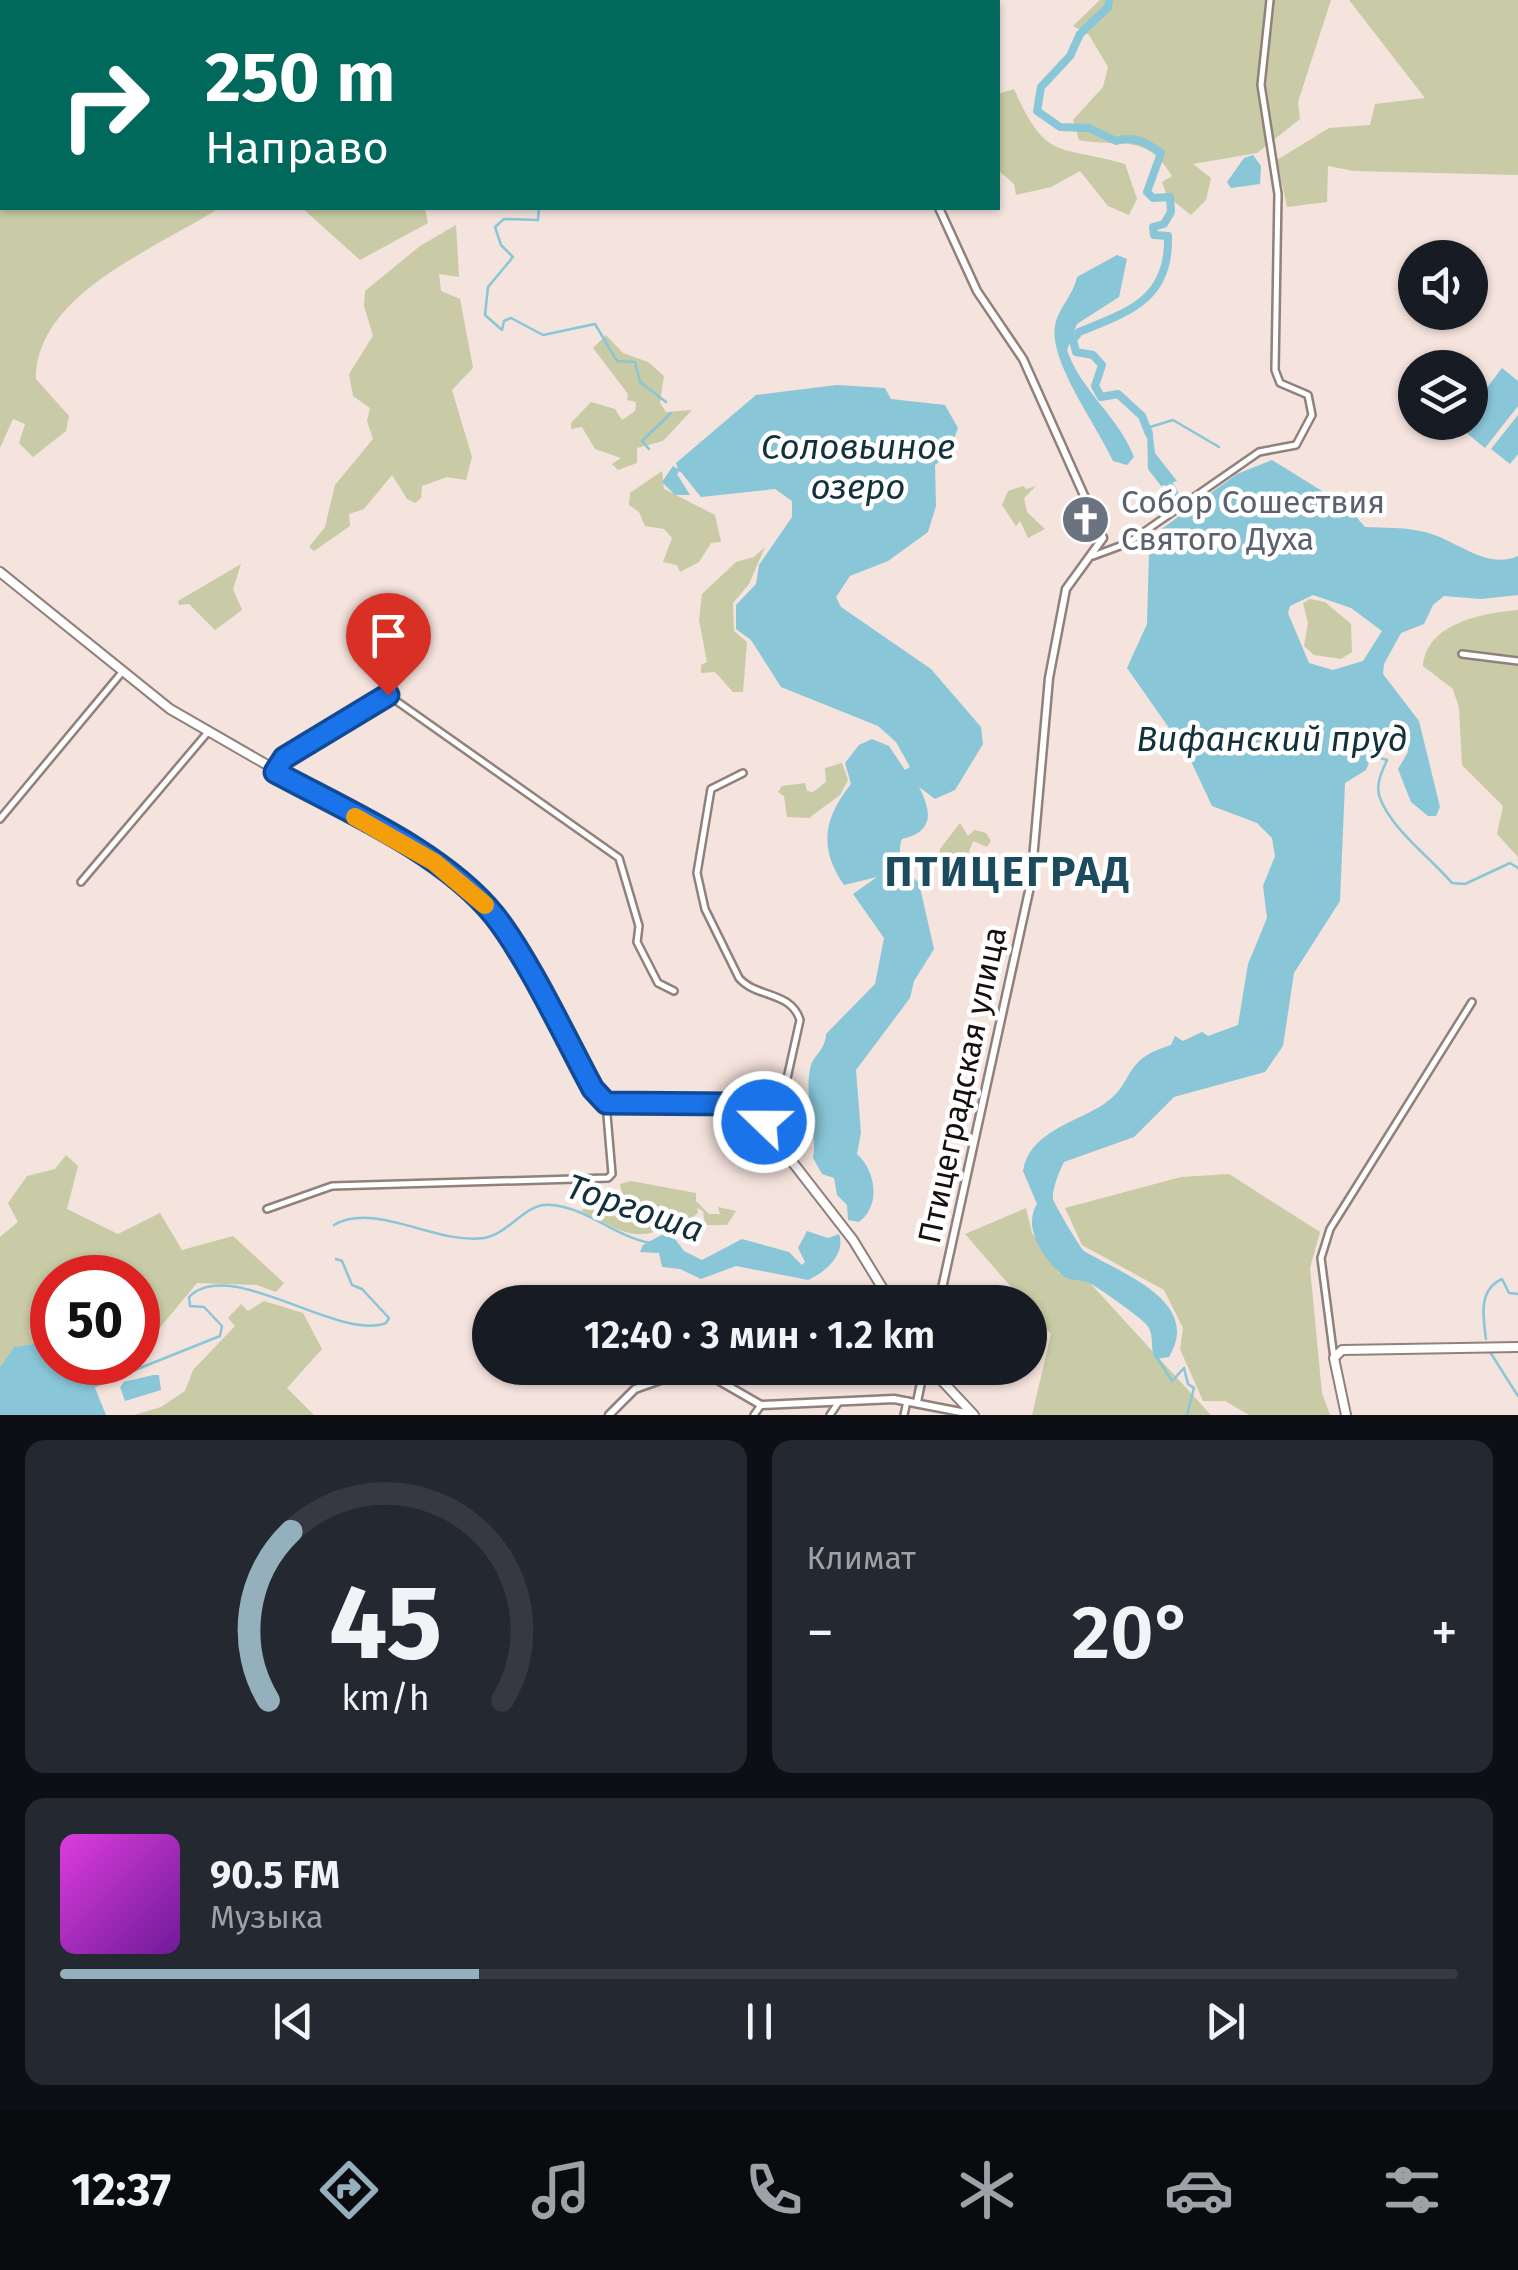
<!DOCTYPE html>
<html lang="ru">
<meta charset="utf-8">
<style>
body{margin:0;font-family:"Fira Sans",sans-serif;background:#242831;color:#f1f3f6;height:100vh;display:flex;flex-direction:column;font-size:38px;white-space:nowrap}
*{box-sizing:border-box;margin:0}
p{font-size:32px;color:#9ea1a6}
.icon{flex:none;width:55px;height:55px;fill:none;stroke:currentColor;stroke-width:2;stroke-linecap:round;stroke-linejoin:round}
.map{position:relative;height:1415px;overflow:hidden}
.sheet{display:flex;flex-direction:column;gap:25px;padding:25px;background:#0d0f14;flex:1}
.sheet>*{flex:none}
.banner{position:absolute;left:0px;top:0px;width:1000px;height:210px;box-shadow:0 2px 8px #0004;background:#00695c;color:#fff;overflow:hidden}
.fabs{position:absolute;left:1398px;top:240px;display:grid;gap:20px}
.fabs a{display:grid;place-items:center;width:90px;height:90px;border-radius:50%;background:#171b24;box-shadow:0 2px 8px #0004;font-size:50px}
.speed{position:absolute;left:30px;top:1255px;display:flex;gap:20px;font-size:50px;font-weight:700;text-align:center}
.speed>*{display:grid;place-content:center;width:130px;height:130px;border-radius:50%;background:#171b24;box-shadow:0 2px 8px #0004;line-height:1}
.speed .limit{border:15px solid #d22;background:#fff;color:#111}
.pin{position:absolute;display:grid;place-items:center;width:85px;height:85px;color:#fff;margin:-102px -42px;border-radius:50% 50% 50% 0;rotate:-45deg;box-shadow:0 0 10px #0007}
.pin .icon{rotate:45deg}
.me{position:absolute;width:110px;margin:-55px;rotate:292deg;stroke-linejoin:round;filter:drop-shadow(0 0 8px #0008)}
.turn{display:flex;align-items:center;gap:35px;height:210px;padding:0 40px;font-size:45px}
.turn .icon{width:130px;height:130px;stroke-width:2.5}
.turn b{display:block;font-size:70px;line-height:85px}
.big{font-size:75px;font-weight:600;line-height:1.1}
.sheet .card{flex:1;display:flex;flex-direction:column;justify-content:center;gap:15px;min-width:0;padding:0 35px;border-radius:20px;background:#242831}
.sheet .dial{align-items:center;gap:0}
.dial svg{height:260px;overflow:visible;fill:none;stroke:#363941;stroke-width:7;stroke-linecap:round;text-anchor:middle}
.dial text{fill:#f1f3f6;stroke:none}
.song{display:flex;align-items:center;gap:30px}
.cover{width:120px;height:120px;border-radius:15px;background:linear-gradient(135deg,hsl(300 70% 55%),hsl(280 70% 35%))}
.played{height:10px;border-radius:5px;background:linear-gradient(90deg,#94b0bc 30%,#363941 30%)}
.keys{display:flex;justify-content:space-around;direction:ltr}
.heat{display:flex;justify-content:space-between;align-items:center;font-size:55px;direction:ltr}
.sheet .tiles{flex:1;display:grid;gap:25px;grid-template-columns:1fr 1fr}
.card:last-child{grid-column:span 2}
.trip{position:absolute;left:472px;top:1285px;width:575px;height:100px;border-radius:50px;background:#171b24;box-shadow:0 2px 8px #0004;font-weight:600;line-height:100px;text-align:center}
.dock{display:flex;height:160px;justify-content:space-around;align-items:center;background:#090b0e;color:#9ea1a6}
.dock .icon{width:70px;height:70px}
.dock .active{color:#94b0bc}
.dock b{font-size:45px;color:#f1f3f6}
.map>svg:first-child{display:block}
</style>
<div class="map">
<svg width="1518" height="1415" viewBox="0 0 1518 1415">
<rect width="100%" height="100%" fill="#f5e3dd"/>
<!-- green -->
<g fill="#c8cba5">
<path d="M1100 0H1331L1298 102 1300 119 1257 153 1193 164 1211 178 1206 200 1191 215 1167 196 1162 182 1172 176C1146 132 1121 148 1079 140L1073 120 1103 87 1108 67 1089 35 1073 26Z"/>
<path d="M1349 0H1518V175L1354 171 1328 166 1327 202 1287 207 1277 160 1329 128 1370 125 1375 104 1425 98Z"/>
<path d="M1014 89C1047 163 1058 144 1125 164L1137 199 1129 215 1108 206 1080 171 1051 187 1016 195 1014 184 998 170V94Z"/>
<path d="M0 118 2 208H219C158 248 36 293 36 379L69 416 66 431 33 457 19 443 25 424 13 419 0 448Z"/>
<path d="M302 208H425L428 223 360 260Z"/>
<path d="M456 225 459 277 439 274 441 291 460 299 473 368 452 390 472 457 466 480 447 477 422 486 421 498 415 503 407 499 392 475 364 509 349 514 350 526 314 551 309 547 325 527 335 485 373 439 367 421 370 408 353 396 349 374 373 336 364 306 365 291 420 246Z"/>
<path d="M606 335 623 353 648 362 664 376 660 403 666 412 692 410 663 441 637 448V463L618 470 612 464 621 458 595 449 582 427 571 429V423L591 402 615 409 622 420 635 411 636 402 627 400 628 394 593 348Z"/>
<path d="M662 471 664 489 715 515 721 542 711 543 699 562 680 572 677 565 663 562 672 538 664 529 645 526 639 512 629 505 630 493Z"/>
<path d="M1023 486 1026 489 1036 486 1024 498 1027 512 1045 529 1028 538 1020 521 1016 526 1002 505 1008 491Z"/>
<path d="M765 547 749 584 733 603 734 631 747 642 743 692H733L715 672 701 673V665L707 662 699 620 702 594 736 562 754 557Z"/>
<path d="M241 564 233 589 242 610 215 630 189 604 179 605 178 601Z"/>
<path d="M1310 599 1325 602 1351 624 1352 652 1341 659 1314 655 1304 646 1308 623 1303 603Z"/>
<path d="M1518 610V857L1497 834 1503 806 1462 765 1459 708 1453 689 1423 666C1427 622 1485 613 1518 610Z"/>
<path d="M842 763 848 780 840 795 809 818 787 817 784 796 778 792 782 786 805 783 807 791 813 792 826 782 825 768Z"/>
<path d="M960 823 968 836 974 830 986 833 991 841 987 847 973 841 967 857 954 860 940 876V849Z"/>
<path d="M66 1155 78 1166 67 1209 118 1234 160 1213 182 1250 233 1236 284 1283 276 1292 257 1285 197 1283 138 1354V1278H52V1341L14 1347 0 1367V1237L18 1222 8 1203 27 1176 55 1169Z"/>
<path d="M1229 1174 1320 1232 1310 1268 1322 1393 1330 1415H1249L1225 1401H1203L1180 1349 1183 1328 1164 1290 1082 1245 1065 1208 1181 1177Z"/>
<path d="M631 1181 696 1193V1201L709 1214H720L718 1207 736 1211 727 1225H705L703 1211 697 1208 698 1213 687 1222 678 1219C638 1248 621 1230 581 1211L590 1204 623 1200 620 1184Z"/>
<path d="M1026 1208 1032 1233 1059 1273 1089 1282 1211 1415H1032L1051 1334 1030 1310V1302H1024L965 1234Z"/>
<path d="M264 1301 303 1313 322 1349 287 1388 314 1415H134L161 1407 185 1391 193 1370 235 1326 228 1318 241 1304 248 1311Z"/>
</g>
<!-- water -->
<g fill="#88c6d8" fill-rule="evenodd">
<path d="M1253 155 1261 166 1260 184 1231 188 1227 182 1244 158Z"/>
<path d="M1117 255 1127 259 1119 297 1077 324 1067 350C1081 391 1119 417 1134 457L1127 465 1113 461C1098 427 1049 362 1055 326 1058 308 1073 296 1077 277Z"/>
<path d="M1502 368 1518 381V406L1485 448 1458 426 1470 422V410Z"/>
<path d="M837 385 885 388 891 399 945 405 958 428 948 455 935 465 936 506 928 532 888 561 850 576 836 597 841 607 931 669 981 727 983 744 955 790 935 799 919 787C932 812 934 832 902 839 895 856 906 872 919 883L934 949 914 981 910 998 856 1070 861 1133 857 1154C876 1171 881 1206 859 1222L848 1220 847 1205 837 1195 834 1178 822 1174 813 1158C818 1135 804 1100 810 1069 812 1056 826 1050 826 1034L875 984 884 938 853 894 877 877 844 885C818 847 824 818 851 784L845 763 859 745 872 739 889 746 905 770 910 767 896 742 878 726 781 687 751 640 736 629V605L756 584 759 565 792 517V501L775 489 701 497 680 471 677 474 690 495H675L662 482 673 466 678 469 676 463 756 395Z"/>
<path d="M1518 415V454L1510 464 1491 449Z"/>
<path d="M1147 428 1152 429 1155 453 1177 481 1161 486 1148 469Z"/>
<path d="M1272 460 1322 491 1329 507 1352 512 1365 527C1383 528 1401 527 1420 531 1453 536 1484 571 1518 556V595L1481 599 1444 596 1433 605 1424 624 1401 633 1384 664 1383 674 1419 721 1440 807 1436 816H1428L1411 802 1398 769 1408 752 1407 739 1390 727 1387 740 1379 738 1366 770 1345 783 1340 901 1294 973 1283 1046 1265 1072 1174 1097 1134 1137 1064 1162C1059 1172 1052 1189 1053 1199 1054 1204 1081 1249 1084 1251 1120 1273 1203 1301 1169 1357L1155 1359C1149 1346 1156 1334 1145 1323 1138 1316 1096 1285 1087 1282 1076 1279 1068 1282 1059 1272 1041 1255 1023 1226 1037 1204L1023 1171C1029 1132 1075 1123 1104 1104 1136 1083 1120 1060 1171 1045L1175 1036 1183 1041 1202 1032 1208 1036 1238 1025 1248 964 1267 918 1263 886 1275 856 1272 838 1257 823 1212 806 1188 755 1127 668 1147 624 1149 553 1156 533 1237 474ZM1313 595 1351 608 1382 631 1363 661 1333 670 1309 663 1288 613 1290 606Z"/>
<path d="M669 1231 684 1251 702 1260 742 1239 789 1252 802 1265 805 1262 798 1248 807 1231 828 1238 839 1234C846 1254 826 1272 808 1280L736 1266 701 1279 680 1269 662 1267 659 1253 640 1252 643 1245Z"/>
<path d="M52 1341V1362L85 1363 106 1415H0V1367L14 1347Z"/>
<path d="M153 1375H159L161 1390 125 1401 120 1387 124 1382Z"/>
</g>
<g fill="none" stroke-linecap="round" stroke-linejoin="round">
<!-- stream -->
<g stroke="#88c6d8" stroke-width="2.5">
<path d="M402 0 404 2"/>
<path d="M539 208 538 220 504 219 495 227 501 245 513 257 488 287 485 315 502 330 504 321 511 318 543 335 595 324 617 361 635 362 640 382 666 402"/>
<path d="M1147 428 1173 420 1219 447"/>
<path d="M649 449 642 441 671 413"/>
<path d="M1370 755 1387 760C1382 771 1375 785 1380 798 1392 830 1430 857 1452 883L1465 884 1510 863 1518 868"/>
<path d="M334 1225C374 1201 437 1245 484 1238 511 1233 525 1202 551 1205 588 1208 615 1237 651 1243"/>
<path d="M1486 1339C1483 1316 1478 1290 1502 1279L1509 1293 1518 1294"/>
<path d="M1490 1352 1518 1396"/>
<path d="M1156 1356 1172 1381 1184 1368 1188 1384 1194 1388 1187 1415"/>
<path d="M95 1386 220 1336 222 1326 204 1307 190 1306 189 1297C229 1255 339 1342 386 1323L389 1318 362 1289 352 1285 342 1261 336 1259"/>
</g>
<!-- river -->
<g stroke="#88c6d8" stroke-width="8">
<path d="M1109 0 1108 7 1080 34 1070 56 1041 87 1037 111 1060 127 1089 128 1116 141C1134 135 1147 143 1161 153L1147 192 1153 198 1170 197 1171 212 1164 224 1153 227 1154 235 1168 236C1170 300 1128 312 1079 332L1073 340 1076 352 1093 355 1102 365 1095 386 1101 397 1118 394 1142 416 1149 434"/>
<path d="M1166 479 1186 514"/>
</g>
<defs>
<g id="minor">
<path d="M1093 556 1128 543 1259 452 1296 445 1312 415 1308 395 1280 383 1275 370 1278 194 1261 85 1270 0"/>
<path d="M1462 654 1518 661"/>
<path d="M276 770 284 758 388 695 619 858 639 926 637 942 658 983 674 991"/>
<path d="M743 773 711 789 697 873 705 909 739 978C756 998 791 991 800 1020L786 1083 764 1123"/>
<path d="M0 819 123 671"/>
<path d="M81 882 208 732"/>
<path d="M267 1209 332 1186 608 1178 612 1174 606 1103"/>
<path d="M1334 1358 1321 1258 1330 1229 1472 1002"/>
<path d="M754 1415 761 1405"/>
<path d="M830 1415 838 1403"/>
<path d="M904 1415 907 1401"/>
</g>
<g id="tertiary">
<path d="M878 0V2"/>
<path d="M939 208 977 291 1023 359 1103 538 1066 589 1049 678 1031 882 939 1302"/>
<path d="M697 1368 761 1405 894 1399 971 1414"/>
<path d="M917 1402 924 1368"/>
<path d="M609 1415 635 1389 694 1368"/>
</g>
<g id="secondary">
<path d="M0 572 170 709 434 861C511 918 548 1008 593 1089L606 1103 734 1105 752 1110 853 1240 891 1302"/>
<path d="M930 1368 974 1415"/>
<path d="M1346 1415 1334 1358 1342 1350 1518 1347"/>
</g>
</defs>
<!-- minor casing -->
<use href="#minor" stroke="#90817b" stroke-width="10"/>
<!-- tertiary casing -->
<use href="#tertiary" stroke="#90817b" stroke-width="11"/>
<!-- secondary casing -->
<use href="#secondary" stroke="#90817b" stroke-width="12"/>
<!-- minor -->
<use href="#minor" stroke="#fff" stroke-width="5"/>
<!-- tertiary -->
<use href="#tertiary" stroke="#fff" stroke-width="6"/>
<!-- secondary -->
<use href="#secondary" stroke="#fff" stroke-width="8"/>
</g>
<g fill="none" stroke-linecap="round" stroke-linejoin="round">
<defs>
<path id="route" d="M388 695 284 758 275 772C345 810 443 852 494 915 528 958 566 1039 593 1089L606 1103 734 1104 752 1110 764 1122"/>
</defs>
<!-- route casing -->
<use href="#route" stroke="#114b97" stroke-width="25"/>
<!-- route -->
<use href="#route" stroke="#1a73e8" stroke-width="18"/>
<!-- slow -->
<path stroke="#f59e0b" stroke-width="18" d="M355 817 434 862 485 905"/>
</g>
<!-- icons -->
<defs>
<symbol id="church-disc" viewBox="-11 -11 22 22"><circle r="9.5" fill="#6b7280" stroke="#fff"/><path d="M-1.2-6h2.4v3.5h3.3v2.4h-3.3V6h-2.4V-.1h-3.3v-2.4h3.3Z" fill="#fff"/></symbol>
</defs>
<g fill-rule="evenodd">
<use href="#church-disc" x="1058" y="492" width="55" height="55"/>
</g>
<g text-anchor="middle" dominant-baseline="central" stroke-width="9" stroke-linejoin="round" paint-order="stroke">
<!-- worship labels -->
<g font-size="32" fill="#5b616d" stroke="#fff" text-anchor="start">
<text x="1121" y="502">Собор Сошествия<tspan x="1121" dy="37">Святого Духа</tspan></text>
</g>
<!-- street labels -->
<g font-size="32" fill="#15100e" stroke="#fff">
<text transform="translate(962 1085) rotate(-78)">Птицеградская улица</text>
</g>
<!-- water labels -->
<g font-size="35" font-style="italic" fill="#12313a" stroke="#fff">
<text x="858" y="447">Соловьиное<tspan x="858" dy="40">озеро</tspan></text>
<text x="1272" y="739">Вифанский пруд</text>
<text transform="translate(635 1208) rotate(19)">Торгоша</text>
</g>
<!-- district labels -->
<g font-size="42" font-weight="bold" letter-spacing="2.5" fill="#1c4b5e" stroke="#fff">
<text x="1008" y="872">ПТИЦЕГРАД</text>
</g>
</g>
</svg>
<div class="fabs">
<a><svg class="icon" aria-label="sound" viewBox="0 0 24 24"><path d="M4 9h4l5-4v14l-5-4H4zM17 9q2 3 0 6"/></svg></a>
<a><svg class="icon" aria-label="layers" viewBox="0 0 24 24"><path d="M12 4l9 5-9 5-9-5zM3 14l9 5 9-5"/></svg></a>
</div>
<div class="speed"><div class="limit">50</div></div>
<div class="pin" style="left:388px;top:695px;background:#d93025"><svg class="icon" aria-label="arrive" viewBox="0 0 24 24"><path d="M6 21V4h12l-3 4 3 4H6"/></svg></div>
<svg class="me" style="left:764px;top:1122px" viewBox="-20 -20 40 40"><circle r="17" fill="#1a73e8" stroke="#fff" stroke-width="3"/><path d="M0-11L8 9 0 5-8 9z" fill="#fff"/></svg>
<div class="trip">12:40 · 3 мин · 1.2 km</div>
<div class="banner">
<div class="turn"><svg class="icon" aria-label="right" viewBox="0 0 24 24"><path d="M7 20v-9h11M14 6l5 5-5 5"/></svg><div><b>250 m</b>Направо</div></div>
</div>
</div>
<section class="sheet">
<div class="tiles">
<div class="card dial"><svg viewBox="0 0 100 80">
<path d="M14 69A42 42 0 1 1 86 69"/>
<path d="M14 69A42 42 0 0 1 21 17" stroke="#94b0bc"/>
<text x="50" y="56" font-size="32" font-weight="700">45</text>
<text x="50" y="72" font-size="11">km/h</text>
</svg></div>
<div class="card"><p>Климат</p>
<div class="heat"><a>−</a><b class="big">20°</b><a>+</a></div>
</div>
<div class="card">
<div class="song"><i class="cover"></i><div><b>90.5 FM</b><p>Музыка</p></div></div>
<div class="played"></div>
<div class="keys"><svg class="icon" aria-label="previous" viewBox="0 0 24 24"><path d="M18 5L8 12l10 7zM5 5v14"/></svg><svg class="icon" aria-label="pause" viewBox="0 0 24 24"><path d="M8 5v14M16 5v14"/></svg><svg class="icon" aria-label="next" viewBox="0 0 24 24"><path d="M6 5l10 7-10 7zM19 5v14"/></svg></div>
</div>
</div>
</section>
<nav class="dock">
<b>12:37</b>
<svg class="icon active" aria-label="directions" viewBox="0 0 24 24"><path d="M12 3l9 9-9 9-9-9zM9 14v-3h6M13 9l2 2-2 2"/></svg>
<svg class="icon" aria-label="music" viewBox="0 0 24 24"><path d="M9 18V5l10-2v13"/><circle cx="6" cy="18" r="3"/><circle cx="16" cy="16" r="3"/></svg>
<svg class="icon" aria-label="phone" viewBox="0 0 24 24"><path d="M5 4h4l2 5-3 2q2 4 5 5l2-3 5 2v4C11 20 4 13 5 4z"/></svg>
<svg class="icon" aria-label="climate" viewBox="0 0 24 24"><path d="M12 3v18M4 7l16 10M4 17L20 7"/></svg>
<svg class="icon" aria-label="car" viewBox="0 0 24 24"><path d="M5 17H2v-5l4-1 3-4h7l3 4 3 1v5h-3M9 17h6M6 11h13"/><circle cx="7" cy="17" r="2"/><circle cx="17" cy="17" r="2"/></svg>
<svg class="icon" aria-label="filters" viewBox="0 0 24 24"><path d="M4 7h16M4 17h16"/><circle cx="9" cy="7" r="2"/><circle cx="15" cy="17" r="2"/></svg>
</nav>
